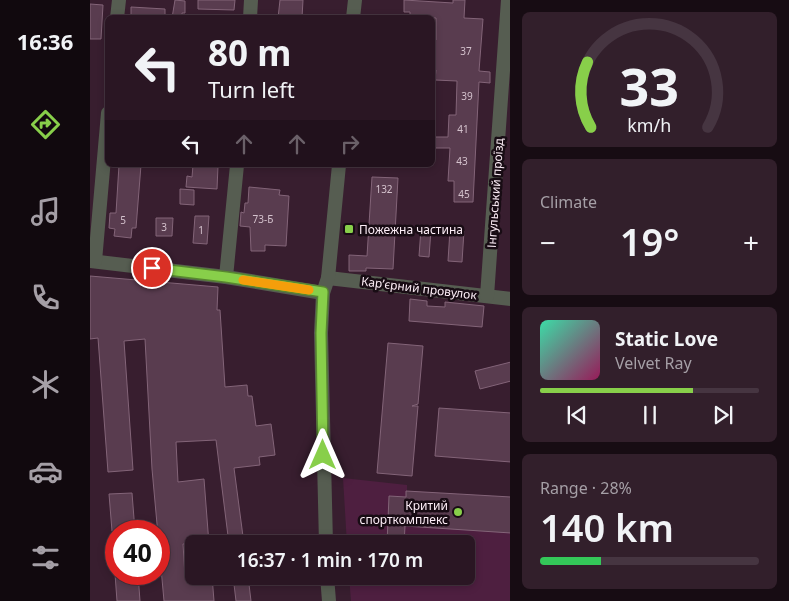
<!DOCTYPE html>
<meta charset="utf-8">
<style>
body{margin:0;font-family:"Noto Sans",sans-serif;background:#321f2b;color:#f1f3f6;height:100vh;display:flex;flex-direction:column;font-size:19px;white-space:nowrap}
*{box-sizing:border-box;margin:0}
p{font-size:16px;color:#a59fa6}
.icon{flex:none;width:28px;height:28px;fill:none;stroke:currentColor;stroke-width:2;stroke-linecap:round;stroke-linejoin:round}
.map{position:relative;flex:1;overflow:hidden}
.details{display:flex;flex-direction:column;gap:12px;padding:12px;background:#170c13;width:279px}
.details>*{flex:none}
.hud{position:absolute;left:15px;top:15px;width:330px;height:152px;border-radius:8px;box-shadow:0 2px 8px #0003,0 0 0 1px #463541;background:#2a1623;color:#f1f3f6;overflow:hidden}
.speed{position:absolute;left:15px;top:520px;display:flex;gap:10px;font-size:25px;font-weight:700;text-align:center}
.speed>*{display:grid;place-content:center;width:65px;height:65px;border-radius:50%;background:#2a1623;box-shadow:0 2px 8px #0003,0 0 0 1px #463541;line-height:1}
.speed .limit{border:8px solid #d22;background:#fff;color:#111}
.pin{position:absolute;display:grid;place-items:center;width:42px;height:42px;color:#fff;margin:-21px;border:2px solid #fff;border-radius:50%;box-shadow:0 1px 5px #0007}
.me{position:absolute;width:55px;margin:-28px;rotate:0deg;stroke-linejoin:round;filter:drop-shadow(0 0 4px #0008)}
.turn{display:flex;align-items:center;gap:18px;height:105px;padding:0 20px;font-size:22px}
.turn .icon{width:65px;height:65px;stroke-width:2.5}
.turn b{display:block;font-size:35px;line-height:42px}
.lanes{display:flex;align-items:center;height:48px;padding:0 20px;background:#0003;justify-content:center;gap:25px;direction:ltr}
.lanes .off{opacity:.35}
.big{font-size:38px;font-weight:600;line-height:1.1}
.details .tile{flex:1;display:flex;flex-direction:column;justify-content:center;gap:8px;min-width:0;padding:0 18px;border-radius:8px;background:#321f2b}
.details .dial{align-items:center;gap:0}
.dial svg{height:130px;overflow:visible;fill:none;stroke:#463541;stroke-width:7;stroke-linecap:round;text-anchor:middle}
.dial text{fill:#f1f3f6;stroke:none}
.song{display:flex;align-items:center;gap:15px}
.cover{width:60px;height:60px;border-radius:8px;background:linear-gradient(135deg,hsl(160 70% 55%),hsl(330 70% 35%))}
.played{height:5px;border-radius:2px;background:linear-gradient(90deg,#88cf4a 70%,#463541 70%)}
.keys{display:flex;justify-content:space-around;direction:ltr}
.heat{display:flex;justify-content:space-between;align-items:center;font-size:28px;direction:ltr}
.charge{height:8px;border-radius:4px;background:linear-gradient(90deg,#34c759 28%,#463541 0)}
.trip{position:absolute;left:95px;top:535px;width:290px;height:50px;border-radius:8px;background:#2a1623;box-shadow:0 2px 8px #0003,0 0 0 1px #463541;font-weight:600;line-height:50px;text-align:center}
main{display:flex;flex:1;min-height:0}
.menu{display:flex;flex-direction:column;width:90px;justify-content:space-around;align-items:center;background:#11090e;color:#a59fa6}
.menu .icon{width:35px;height:35px}
.menu .active{color:#88cf4a}
.menu b{font-size:22px;color:#f1f3f6}
.map>svg:first-child{display:block}
</style>
<main>
<nav class="menu">
<b>16:36</b>
<svg class="icon active" aria-label="directions" viewBox="0 0 24 24"><path d="M12 3l9 9-9 9-9-9zM9 14v-3h6M13 9l2 2-2 2"/></svg>
<svg class="icon" aria-label="music" viewBox="0 0 24 24"><path d="M9 18V5l10-2v13"/><circle cx="6" cy="18" r="3"/><circle cx="16" cy="16" r="3"/></svg>
<svg class="icon" aria-label="phone" viewBox="0 0 24 24"><path d="M5 4h4l2 5-3 2q2 4 5 5l2-3 5 2v4C11 20 4 13 5 4z"/></svg>
<svg class="icon" aria-label="climate" viewBox="0 0 24 24"><path d="M12 3v18M4 7l16 10M4 17L20 7"/></svg>
<svg class="icon" aria-label="car" viewBox="0 0 24 24"><path d="M5 17H2v-5l4-1 3-4h7l3 4 3 1v5h-3M9 17h6M6 11h13"/><circle cx="7" cy="17" r="2"/><circle cx="17" cy="17" r="2"/></svg>
<svg class="icon" aria-label="filters" viewBox="0 0 24 24"><path d="M4 7h16M4 17h16"/><circle cx="9" cy="7" r="2"/><circle cx="15" cy="17" r="2"/></svg>
</nav>
<div class="map">
<svg width="421" height="601" viewBox="0 0 421 601">
<rect width="100%" height="100%" fill="#381e2f"/>
<!-- green -->
<path fill="#4e1f40" d="M253 478 317 485V491L420 497V601H261L259 576H376V544H257Z"/>
<!-- building -->
<g fill="#593c4f" stroke="#836478">
<path d="M85 0 95 1V13H92V18H82Z"/>
<path d="M108 0H145L144 10 108 9Z"/>
<path d="M190 0H213L212 18H188Z"/>
<path d="M314 0 363 3V0H375L374 18 393 19 389 71 400 72V83L389 82 383 202H364V181H358L360 148H344V137H358L359 115H366L367 81 345 80 346 70H342V40H346V18H320V12H314Z"/>
<path d="M0 4 13 5 11 39H0Z"/>
<path d="M41 7 75 9V18H41Z"/>
<path d="M29 165H51L46 228H42L41 238 24 236 25 229 19 228 20 213H26Z"/>
<path d="M103 165 128 166 127 189 96 187 97 176 102 177Z"/>
<path d="M282 177 308 178 303 269 276 268V271H259V255L277 256Z"/>
<path d="M159 187 190 190 189 195 199 196 196 246 175 245V251H161L160 227 150 226 151 212 154 213 155 203H158Z"/>
<path d="M90 189 104 190V205L90 204Z"/>
<path d="M105 216H119L117 244 103 243Z"/>
<path d="M66 218H83L82 236H66Z"/>
<path d="M331 229 341 230 339 257 329 256Z"/>
<path d="M360 230 374 231 372 262 358 261Z"/>
<path d="M0 276 128 287 127 310H130L135 387 157 385 158 396H162L166 426 181 424 185 455 169 457 170 465 144 468 154 544H139L126 440 86 442 88 482 114 479 119 544H93L95 576H122L124 601H74L62 469 55 339 34 341 43 470 18 472 8 338 0 339Z"/>
<path d="M320 299 337 301V306L355 307V302L394 306 392 327 319 321Z"/>
<path d="M298 343 333 346 328 404 322 406H328L322 476 287 473Z"/>
<path d="M421 362V381L390 389 385 371Z"/>
<path d="M349 408 421 413V462L345 456Z"/>
<path d="M316 491 421 497V533L315 526 314 544H297L299 496 316 497Z"/>
<path d="M42 493 45 531H22L19 494Z"/>
<path d="M25 574H48L50 601H27Z"/>
<path d="M143 576H158L161 601H146Z"/>
</g>
<g fill="none" stroke-linecap="round" stroke-linejoin="round">
<!-- minor -->
<g stroke="#565d51" stroke-width="14">
<path d="M27 18 29 0"/>
<path d="M160 18 161 0"/>
<path d="M263 18 265 0"/>
<path d="M0 261 136 277 233 293"/>
<path d="M5 261 18 113"/>
<path d="M136 277 147 165"/>
<path d="M238 278 421 299"/>
<path d="M397 296 418 0"/>
<path d="M236 544 231 333 233 293 238 278 249 165"/>
<path d="M237 576 239 601"/>
</g>
</g>
<g fill="none" stroke-linecap="round" stroke-linejoin="round">
<defs>
<path id="route" d="M62 268 136 277 233 292 231 333 233 455"/>
</defs>
<!-- route casing -->
<use href="#route" stroke="#588730" stroke-width="12"/>
<!-- route -->
<use href="#route" stroke="#88cf4a" stroke-width="9"/>
<!-- slow -->
<path stroke="#f59e0b" stroke-width="9" d="M153 280 219 290"/>
</g>
<!-- markers -->
<g fill="#88cf4a" stroke="#180c14" stroke-width="2">
<rect x="254" y="224" width="10" height="10" rx="2.5"/>
<circle cx="368" cy="512" r="5"/>
</g>
<g text-anchor="middle" dominant-baseline="central" stroke-width="5" stroke-linejoin="round" paint-order="stroke">
<!-- number labels -->
<g font-size="10" fill="#d4c2cd">
<text x="376" y="51">37</text>
<text x="377" y="96">39</text>
<text x="373" y="129">41</text>
<text x="372" y="161">43</text>
<text x="294" y="189">132</text>
<text x="374" y="194">45</text>
<text x="173" y="219">73-Б</text>
<text x="33" y="220">5</text>
<text x="74" y="227">3</text>
<text x="111" y="230">1</text>
</g>
<!-- street labels -->
<g font-size="12" fill="#fdeef7" stroke="#180c14">
<text transform="translate(405 193) rotate(-86)">Інгульський проїзд</text>
<text transform="translate(329 288) rotate(7)">Карʼєрний провулок</text>
</g>
<!-- poi labels -->
<g font-size="12" fill="#fdeef7" stroke="#180c14" text-anchor="start">
<text x="269" y="229">Пожежна частина</text>
<text x="358" y="505" text-anchor="end">Критий<tspan x="358" dy="14">спорткомплекс</tspan></text>
</g>
</g>
</svg>
<div class="speed"><div class="limit">40</div></div>
<div class="pin" style="left:62px;top:268px;background:#d93025"><svg class="icon" aria-label="arrive" viewBox="0 0 24 24"><path d="M6 21V4h12l-3 4 3 4H6"/></svg></div>
<svg class="me" style="left:233px;top:455px" viewBox="-20 -20 40 40"><path d="M0-17L14 15 0 8-14 15z" fill="#88cf4a" stroke="#fff" stroke-width="4"/></svg>
<div class="trip">16:37 · 1 min · 170 m</div>
<div class="hud">
<div class="turn"><svg class="icon" aria-label="left" viewBox="0 0 24 24"><path d="M17 20v-9H6M10 6l-5 5 5 5"/></svg><div><b>80 m</b>Turn left</div></div>
<div class="lanes"><svg class="icon" aria-label="left" viewBox="0 0 24 24"><path d="M17 20v-9H6M10 6l-5 5 5 5"/></svg><svg class="icon off" aria-label="ahead" viewBox="0 0 24 24"><path d="M12 20V5M6 11l6-6 6 6"/></svg><svg class="icon off" aria-label="ahead" viewBox="0 0 24 24"><path d="M12 20V5M6 11l6-6 6 6"/></svg><svg class="icon off" aria-label="right" viewBox="0 0 24 24"><path d="M7 20v-9h11M14 6l5 5-5 5"/></svg></div>
</div>
</div>
<section class="details">
<div class="tile dial"><svg viewBox="0 0 100 80">
<path d="M14 69A42 42 0 1 1 86 69"/>
<path d="M14 69A42 42 0 0 1 12 29" stroke="#88cf4a"/>
<text x="50" y="56" font-size="32" font-weight="700">33</text>
<text x="50" y="72" font-size="11">km/h</text>
</svg></div>
<div class="tile"><p>Climate</p>
<div class="heat"><a>−</a><b class="big">19°</b><a>+</a></div>
</div>
<div class="tile">
<div class="song"><i class="cover"></i><div><b>Static Love</b><p>Velvet Ray</p></div></div>
<div class="played"></div>
<div class="keys"><svg class="icon" aria-label="previous" viewBox="0 0 24 24"><path d="M18 5L8 12l10 7zM5 5v14"/></svg><svg class="icon" aria-label="pause" viewBox="0 0 24 24"><path d="M8 5v14M16 5v14"/></svg><svg class="icon" aria-label="next" viewBox="0 0 24 24"><path d="M6 5l10 7-10 7zM19 5v14"/></svg></div>
</div>
<div class="tile"><p>Range · 28%</p><b class="big">140 km</b><div class="charge"></div></div>
</section>
</main>
